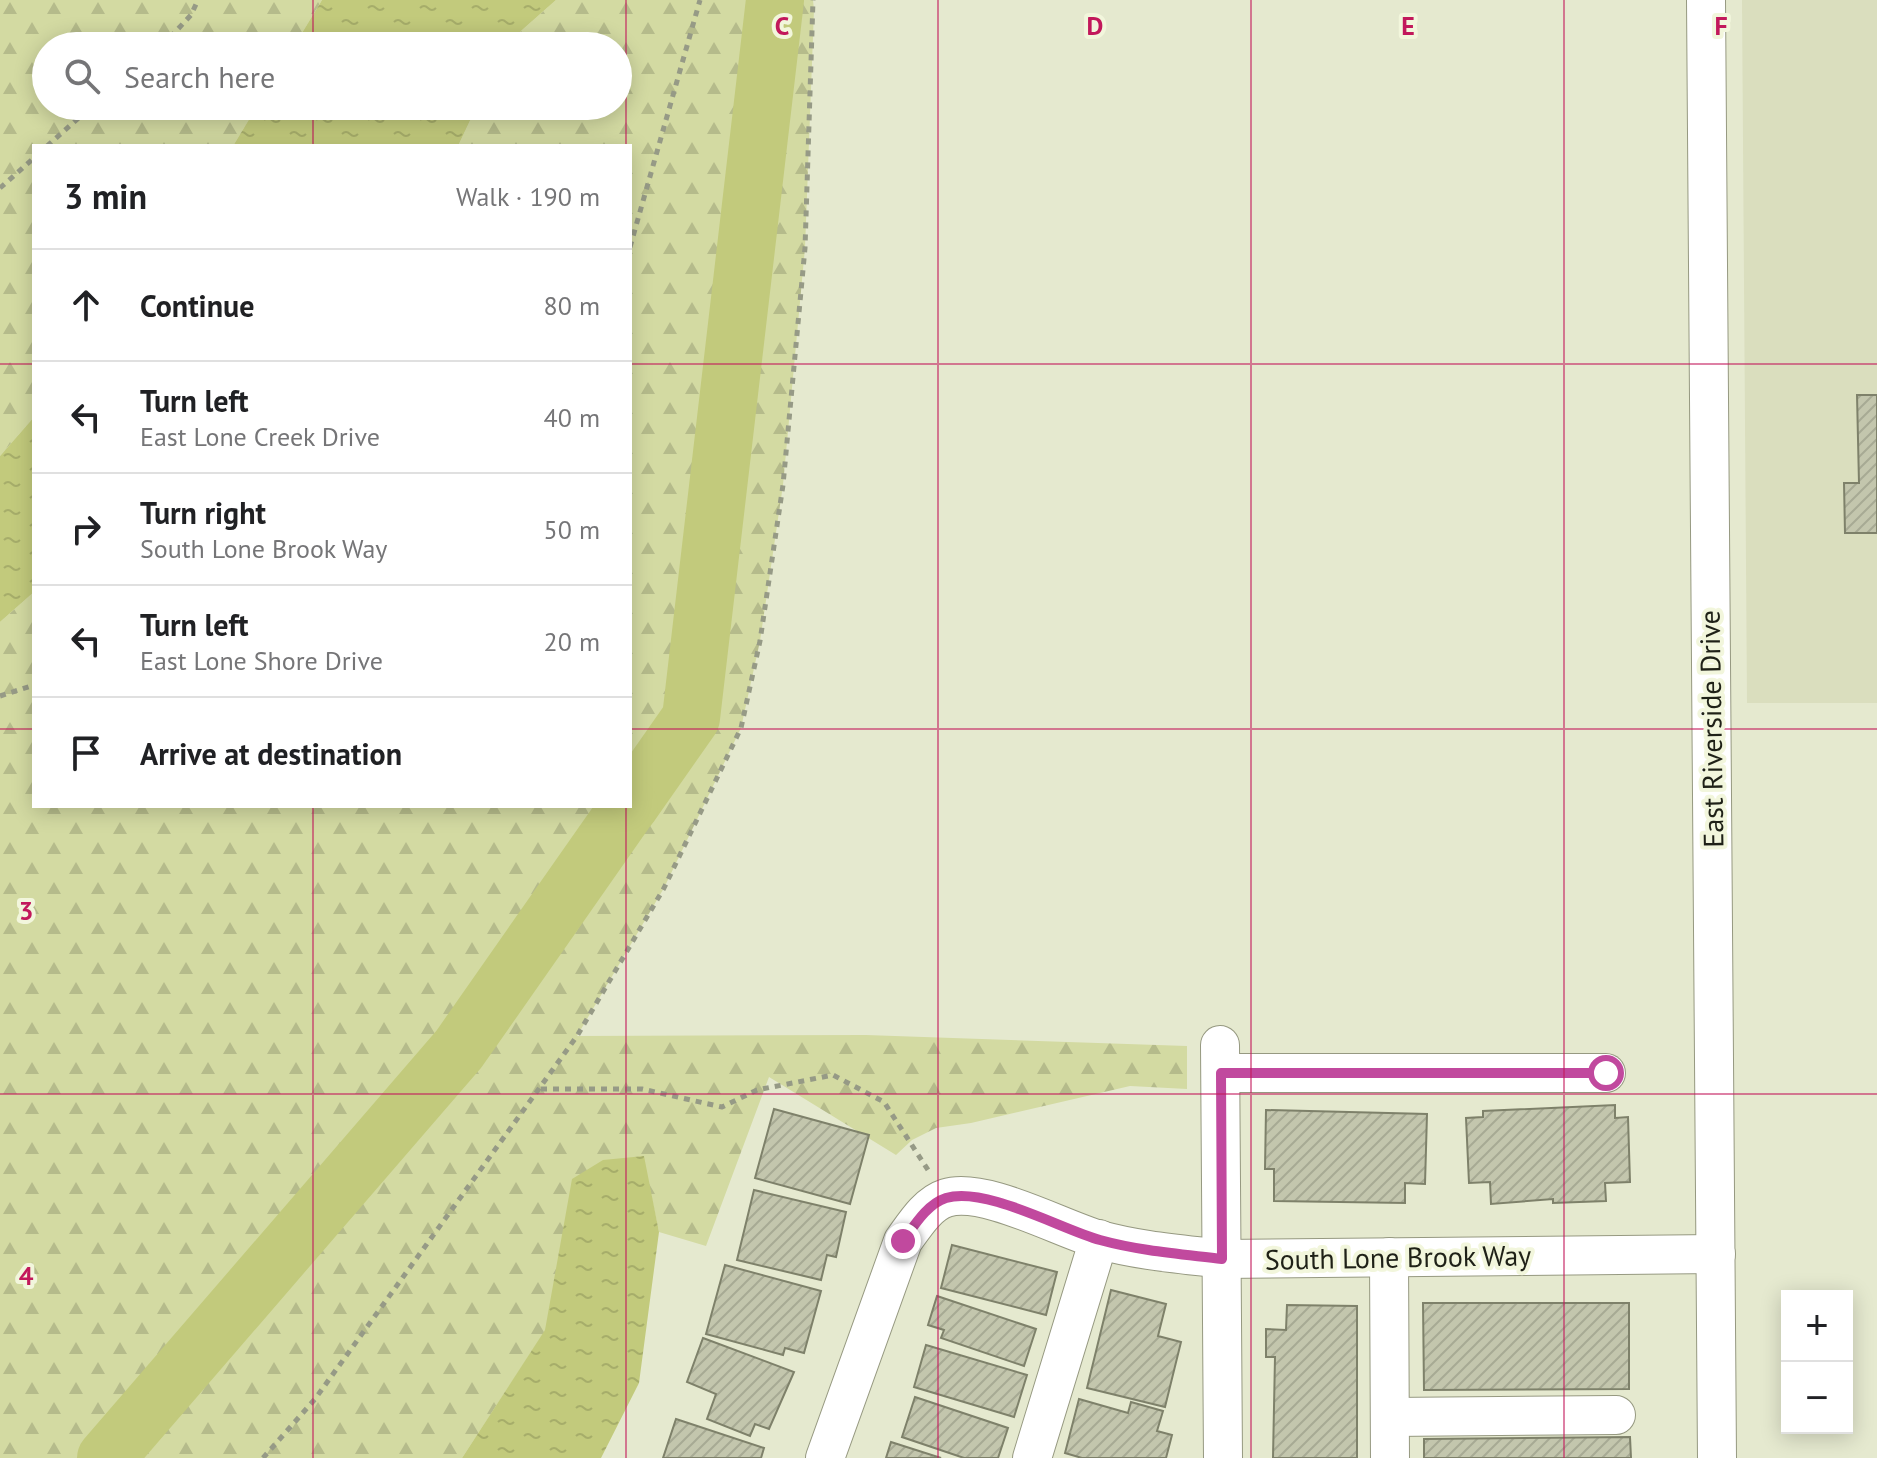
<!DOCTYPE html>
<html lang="en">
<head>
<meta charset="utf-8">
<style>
	:root { --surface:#fff; --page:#f2f2f2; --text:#202124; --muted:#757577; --line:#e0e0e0 }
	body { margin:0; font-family:"PT Sans",sans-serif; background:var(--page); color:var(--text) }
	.controls { position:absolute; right:24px; bottom:24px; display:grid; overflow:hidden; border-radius:0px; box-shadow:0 4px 20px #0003 }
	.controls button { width:72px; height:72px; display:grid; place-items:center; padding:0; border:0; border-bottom:2px solid var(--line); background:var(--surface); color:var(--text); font:40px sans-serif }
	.stop { position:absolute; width:24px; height:24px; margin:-18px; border:6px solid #c1499e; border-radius:50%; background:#fff }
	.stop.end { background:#c1499e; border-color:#fff; box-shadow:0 2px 8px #0008 }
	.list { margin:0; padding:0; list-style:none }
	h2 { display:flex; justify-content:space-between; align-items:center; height:104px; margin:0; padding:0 32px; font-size:34px }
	h2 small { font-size:26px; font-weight:400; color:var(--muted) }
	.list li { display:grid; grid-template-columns:52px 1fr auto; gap:24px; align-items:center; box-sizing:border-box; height:112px; padding:0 32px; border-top:2px solid var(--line) }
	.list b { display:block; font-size:30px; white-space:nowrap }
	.list p { margin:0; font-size:26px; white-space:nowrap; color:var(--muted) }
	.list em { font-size:26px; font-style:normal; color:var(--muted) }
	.icon { flex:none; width:44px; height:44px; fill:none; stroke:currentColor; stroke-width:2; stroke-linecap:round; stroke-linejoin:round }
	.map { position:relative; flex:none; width:1877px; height:1458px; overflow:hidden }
	.search { position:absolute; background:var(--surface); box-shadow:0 4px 20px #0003; left:32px; top:32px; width:600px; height:88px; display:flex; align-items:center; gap:20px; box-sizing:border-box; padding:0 28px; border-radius:44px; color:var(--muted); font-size:30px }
	.panel { position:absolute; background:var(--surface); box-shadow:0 4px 20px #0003; left:32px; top:144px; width:600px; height:664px; border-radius:0px }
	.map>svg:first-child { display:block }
</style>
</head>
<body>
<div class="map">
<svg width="1877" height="1458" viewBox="0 0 1877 1458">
	<defs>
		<pattern id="forest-firs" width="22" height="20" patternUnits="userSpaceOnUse" patternTransform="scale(2)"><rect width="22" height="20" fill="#d3daa2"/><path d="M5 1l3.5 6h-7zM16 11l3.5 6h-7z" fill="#b5bb8b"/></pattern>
		<pattern id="water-ripples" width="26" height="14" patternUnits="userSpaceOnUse" patternTransform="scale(2)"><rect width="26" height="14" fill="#c2ca7c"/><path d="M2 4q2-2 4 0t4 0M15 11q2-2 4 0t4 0" fill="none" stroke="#a6ad6a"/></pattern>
		<pattern id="building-hatch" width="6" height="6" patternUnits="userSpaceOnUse" patternTransform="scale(2)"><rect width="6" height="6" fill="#c3c6ad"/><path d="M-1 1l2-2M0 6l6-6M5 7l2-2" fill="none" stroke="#a7aa94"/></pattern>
	</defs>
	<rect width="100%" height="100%" fill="#e5e9cf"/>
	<polygon fill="#dadebe" points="1742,0 1877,0 1877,703 1747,703"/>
	<g fill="url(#forest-firs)">
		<polygon points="0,0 322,0 294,46 46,46 46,106 257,106 233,146 34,146 34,417 0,456"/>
		<polygon points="556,0 813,0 814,10 805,248 783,485 760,641 741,728 664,888 577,1036 866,1035 1187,1046 1187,1089 1130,1086 971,1123 936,1128 912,1140 896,1155 769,1077 706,1246 659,1232 643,1157 545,1331 462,1458 0,1458 0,622 34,592 34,806 630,806 630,146 458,146 477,106 618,106 618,46 504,46"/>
	</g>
	<g fill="url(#water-ripples)">
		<polygon points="322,0 556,0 504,46 294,46"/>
		<polygon points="257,106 477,106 458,146 233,146"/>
		<polygon points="34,417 34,592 0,622 0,456"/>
		<polygon points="644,1156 659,1232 639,1383 601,1458 462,1458 545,1330 572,1179 603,1160"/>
	</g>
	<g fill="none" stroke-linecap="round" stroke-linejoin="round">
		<g stroke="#c2ca7c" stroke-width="58">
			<polyline points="630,805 691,718 775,0"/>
			<polyline points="106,1458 459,1049 629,806"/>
		</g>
	</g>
	<g fill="url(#building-hatch)" stroke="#7e816a" stroke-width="2">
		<polygon points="1857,395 1877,395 1877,533 1845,533 1844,483 1859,483"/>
		<polygon points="1615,1105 1615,1118 1628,1117 1630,1182 1605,1183 1606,1201 1553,1203 1553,1199 1491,1204 1490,1182 1469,1183 1466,1118 1483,1117 1483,1111"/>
		<polygon points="774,1109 869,1135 850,1204 755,1178"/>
		<polygon points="1266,1110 1427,1114 1425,1184 1405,1183 1405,1203 1274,1201 1274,1169 1265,1169"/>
		<polygon points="754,1190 846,1212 836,1257 827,1255 821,1280 737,1260"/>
		<polygon points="952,1245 1057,1272 1046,1315 941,1288"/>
		<polygon points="725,1265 821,1291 804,1353 785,1348 783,1355 706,1334"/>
		<polygon points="1111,1290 1166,1304 1158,1336 1181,1342 1165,1407 1087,1388"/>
		<polygon points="937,1296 1036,1329 1024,1366 941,1338 944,1330 928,1325"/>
		<polygon points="1423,1303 1629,1303 1629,1389 1424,1390"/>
		<polygon points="1287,1305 1357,1306 1357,1458 1273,1458 1275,1357 1266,1357 1266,1329 1286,1330"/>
		<polygon points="703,1338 794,1372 769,1429 755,1424 750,1436 707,1419 716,1394 687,1382"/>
		<polygon points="926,1345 1027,1375 1014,1417 914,1387"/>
		<polygon points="915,1397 1008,1428 998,1458 964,1458 902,1437"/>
		<polygon points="1079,1399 1128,1413 1131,1402 1163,1411 1157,1431 1172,1435 1166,1458 1082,1458 1065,1453"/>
		<polygon points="676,1419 764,1448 761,1458 663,1458"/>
		<polygon points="1630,1437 1631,1458 1424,1458 1424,1439"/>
		<polygon points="891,1442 941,1458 886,1458"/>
	</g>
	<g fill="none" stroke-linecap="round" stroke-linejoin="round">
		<defs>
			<g id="minor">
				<polyline points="1706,0 1717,1458"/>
				<polyline points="1220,1045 1223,1458"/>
				<polyline points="1221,1073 1606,1073"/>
				<polyline points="1389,1257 1390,1458"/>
				<polyline points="1390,1417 1616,1415"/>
				<path d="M825,1458L903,1241C914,1226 927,1204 946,1198C984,1186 1061,1229 1100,1240C1140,1251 1181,1254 1222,1259L1716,1254"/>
				<polyline points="1032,1458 1099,1239"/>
			</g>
		</defs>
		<use href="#minor" stroke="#969981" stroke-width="40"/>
		<g stroke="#969a86" stroke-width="5" stroke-dasharray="6 6" stroke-linecap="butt">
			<polyline points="162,46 191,15 198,0"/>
			<polyline points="47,146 92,106"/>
			<polyline points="0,188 34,158"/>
			<polyline points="630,247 700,0"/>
			<polyline points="0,696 34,685"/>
			<polyline points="541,1089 642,1089 722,1107 757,1090 833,1075 884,1102 928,1170"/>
			<polyline points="263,1458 315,1399 577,1036 664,888 741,728 760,641 783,485 805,248 813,0"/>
		</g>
		<use href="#minor" stroke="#fff" stroke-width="38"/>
	</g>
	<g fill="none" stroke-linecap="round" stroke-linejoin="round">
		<path stroke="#c1499e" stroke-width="10" d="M903,1241C914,1226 927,1204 946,1198C985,1186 1061,1229 1100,1240C1140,1251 1181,1254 1222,1259L1221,1073H1606"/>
	</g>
	<path fill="none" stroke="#c2185b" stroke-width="2" stroke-opacity="0.55" d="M313,0V46M626,0V146M938,0V1458M1251,0V1458M1564,0V1458M313,106V146M0,364H34M630,364H1877M0,729H34M630,729H1877M313,806V1458M626,806V1458M0,1094H1877"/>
	<g text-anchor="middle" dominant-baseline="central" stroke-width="8" stroke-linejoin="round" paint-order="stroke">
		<g font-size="28" fill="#1f2117" stroke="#f2f6dc">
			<text transform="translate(1711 729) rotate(-91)">East Riverside Drive</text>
			<text transform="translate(1398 1257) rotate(-1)">South Lone Brook Way</text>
		</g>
	</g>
	<g font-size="26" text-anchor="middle" font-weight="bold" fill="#c2185b" stroke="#f2f6dc" stroke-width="8" stroke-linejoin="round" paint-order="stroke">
		<text x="782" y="35">C</text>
		<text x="1095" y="35">D</text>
		<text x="1408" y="35">E</text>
		<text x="1721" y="35">F</text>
		<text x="26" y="920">3</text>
		<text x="26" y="1285">4</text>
	</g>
</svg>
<div class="controls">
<button>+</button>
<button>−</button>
</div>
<div class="stop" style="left:1606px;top:1073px"></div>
<div class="stop end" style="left:903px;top:1241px"></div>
<div class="search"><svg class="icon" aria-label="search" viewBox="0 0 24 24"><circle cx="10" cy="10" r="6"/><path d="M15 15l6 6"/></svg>Search here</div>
<section class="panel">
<h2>3 min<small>Walk · 190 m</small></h2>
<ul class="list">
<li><svg class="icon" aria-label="ahead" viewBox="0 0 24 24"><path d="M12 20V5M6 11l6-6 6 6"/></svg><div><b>Continue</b></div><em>80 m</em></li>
<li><svg class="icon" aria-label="left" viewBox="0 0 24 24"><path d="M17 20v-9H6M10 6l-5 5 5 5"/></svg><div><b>Turn left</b><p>East Lone Creek Drive</p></div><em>40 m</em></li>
<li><svg class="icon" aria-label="right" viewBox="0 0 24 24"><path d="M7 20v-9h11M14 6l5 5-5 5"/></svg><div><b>Turn right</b><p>South Lone Brook Way</p></div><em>50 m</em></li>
<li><svg class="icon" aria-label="left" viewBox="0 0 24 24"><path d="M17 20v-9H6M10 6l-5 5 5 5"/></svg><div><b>Turn left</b><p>East Lone Shore Drive</p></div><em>20 m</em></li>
<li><svg class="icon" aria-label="arrive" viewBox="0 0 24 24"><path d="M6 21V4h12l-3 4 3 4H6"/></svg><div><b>Arrive at destination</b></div></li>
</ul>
</section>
</div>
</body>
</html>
